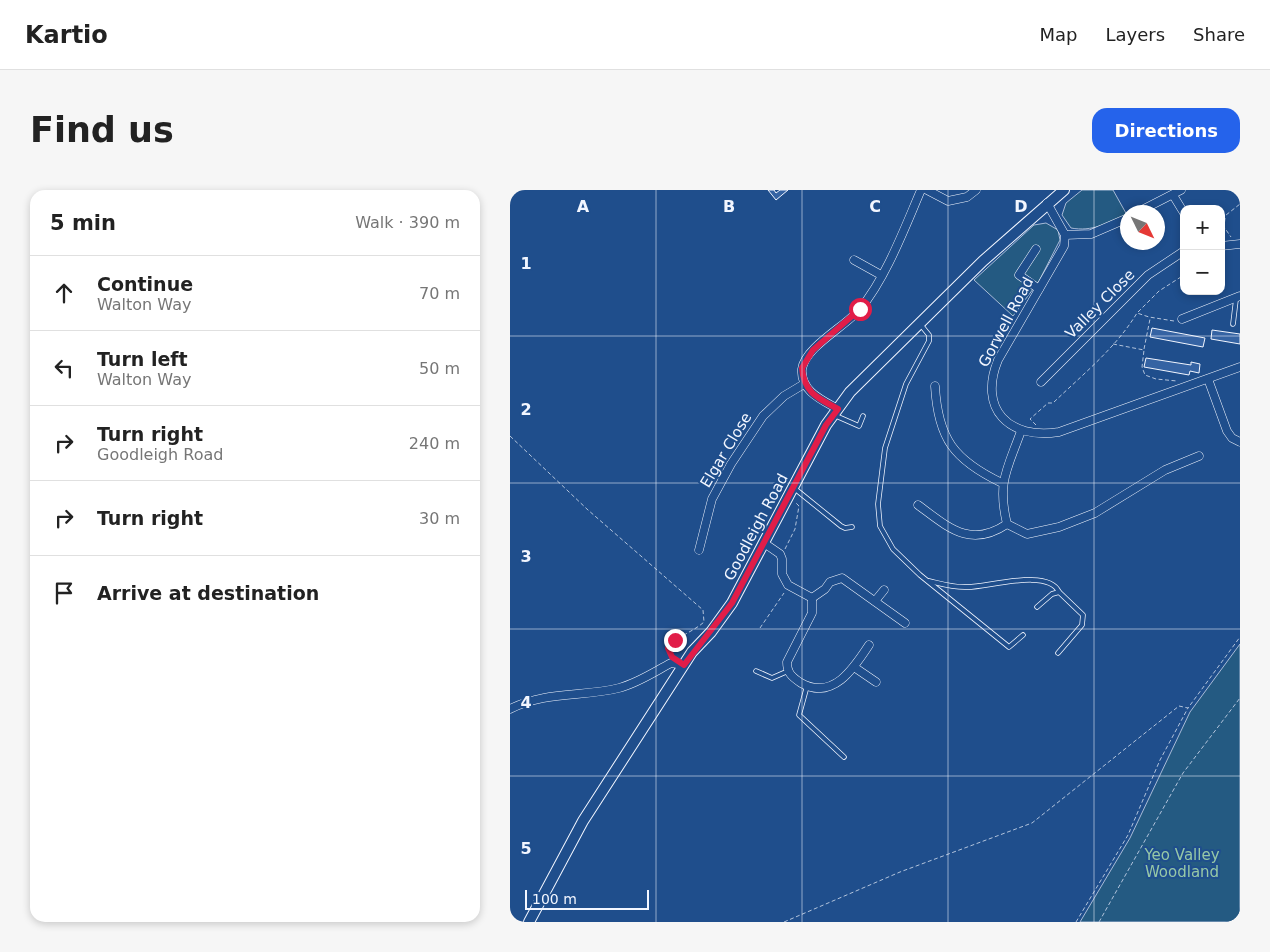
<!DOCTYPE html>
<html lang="en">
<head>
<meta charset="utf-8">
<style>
	:root { --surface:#fff; --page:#f6f6f6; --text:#222; --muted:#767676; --line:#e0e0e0; --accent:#2563eb }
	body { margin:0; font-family:"DejaVu Sans",sans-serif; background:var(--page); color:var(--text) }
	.controls { position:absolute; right:15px; top:15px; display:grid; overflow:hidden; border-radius:10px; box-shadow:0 2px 8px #0003 }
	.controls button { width:45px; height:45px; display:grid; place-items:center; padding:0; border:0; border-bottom:1px solid var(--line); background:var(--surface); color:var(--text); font:25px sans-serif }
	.compass { position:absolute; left:610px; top:15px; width:45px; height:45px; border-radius:50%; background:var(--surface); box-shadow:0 2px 8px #0003; rotate:133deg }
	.scale { position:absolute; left:15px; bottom:12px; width:124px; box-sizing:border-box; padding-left:5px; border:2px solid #f2f6ff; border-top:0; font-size:14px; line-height:18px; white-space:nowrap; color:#f2f6ff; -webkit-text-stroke:4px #1f4e8c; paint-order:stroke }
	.stop { position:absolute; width:15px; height:15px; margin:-11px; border:4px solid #e11d48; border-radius:50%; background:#fff }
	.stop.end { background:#e11d48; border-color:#fff; box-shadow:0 1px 5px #0008 }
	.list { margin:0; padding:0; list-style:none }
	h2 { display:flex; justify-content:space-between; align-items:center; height:65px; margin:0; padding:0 20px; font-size:21px }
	h2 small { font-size:16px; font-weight:400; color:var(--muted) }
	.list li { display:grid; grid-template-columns:32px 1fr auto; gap:15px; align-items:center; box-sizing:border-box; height:75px; padding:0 20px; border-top:1px solid var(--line) }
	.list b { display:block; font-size:19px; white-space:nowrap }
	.list p { margin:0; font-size:16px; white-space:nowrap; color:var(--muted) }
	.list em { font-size:16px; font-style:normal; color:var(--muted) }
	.icon { flex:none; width:28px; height:28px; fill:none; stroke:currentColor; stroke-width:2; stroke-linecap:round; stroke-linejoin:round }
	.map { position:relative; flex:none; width:730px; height:732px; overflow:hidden; border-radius:15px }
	header { display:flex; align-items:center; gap:30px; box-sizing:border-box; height:70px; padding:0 25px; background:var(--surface); border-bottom:1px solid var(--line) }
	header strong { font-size:24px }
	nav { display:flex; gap:28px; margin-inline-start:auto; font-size:18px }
	.intro { display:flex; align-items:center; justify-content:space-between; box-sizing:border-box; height:120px; padding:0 30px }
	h1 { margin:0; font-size:35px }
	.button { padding:12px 22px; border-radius:15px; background:var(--accent); color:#fff; font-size:18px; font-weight:700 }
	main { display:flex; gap:30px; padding:0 30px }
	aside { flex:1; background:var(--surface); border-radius:15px; box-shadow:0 2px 8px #0003 }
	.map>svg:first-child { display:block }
</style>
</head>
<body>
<header>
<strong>Kartio</strong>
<nav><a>Map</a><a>Layers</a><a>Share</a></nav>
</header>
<div class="intro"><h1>Find us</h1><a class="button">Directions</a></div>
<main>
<aside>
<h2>5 min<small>Walk · 390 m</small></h2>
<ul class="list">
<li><svg class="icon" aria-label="ahead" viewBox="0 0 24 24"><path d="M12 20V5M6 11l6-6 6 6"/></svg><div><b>Continue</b><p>Walton Way</p></div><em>70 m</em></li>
<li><svg class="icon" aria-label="left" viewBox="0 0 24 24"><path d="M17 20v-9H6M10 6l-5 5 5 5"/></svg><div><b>Turn left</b><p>Walton Way</p></div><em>50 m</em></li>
<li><svg class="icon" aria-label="right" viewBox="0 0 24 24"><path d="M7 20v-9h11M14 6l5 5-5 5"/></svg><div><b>Turn right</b><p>Goodleigh Road</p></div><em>240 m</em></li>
<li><svg class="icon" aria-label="right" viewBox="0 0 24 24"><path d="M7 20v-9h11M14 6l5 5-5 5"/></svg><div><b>Turn right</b></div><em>30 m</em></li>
<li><svg class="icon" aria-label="arrive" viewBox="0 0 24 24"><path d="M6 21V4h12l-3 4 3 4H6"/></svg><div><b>Arrive at destination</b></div></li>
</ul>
</aside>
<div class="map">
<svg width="730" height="732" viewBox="0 0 730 732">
	<rect width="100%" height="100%" fill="#1f4e8c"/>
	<g fill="#245a82" stroke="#a8bbd7">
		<path d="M572,0H603L617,25C598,33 582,42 561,38L552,25L556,13Z"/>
		<polygon points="536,33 548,40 550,50 529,91 503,126 464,90 524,35"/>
		<polygon points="730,454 730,732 570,732 620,648 680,522"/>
	</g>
	<g fill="#3563a3" stroke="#f2f6ff">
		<polygon points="258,0 264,0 266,3 270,0 278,0 266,10"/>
		<polygon points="642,138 695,148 693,157 640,147"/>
		<polygon points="702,140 730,144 730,154 701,149"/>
		<polygon points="636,168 681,175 681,172 690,174 689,183 680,181 679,185 634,177"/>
	</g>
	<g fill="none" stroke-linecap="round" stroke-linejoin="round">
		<defs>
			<g id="lane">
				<polyline points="410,134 419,145 419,151 396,194 375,258 368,314 370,336 383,359 410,385 499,457 513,445"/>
				<polyline points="723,134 726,109"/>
				<polyline points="324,225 349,236 353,226"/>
				<polyline points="284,298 331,336 335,338 342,337"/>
				<path d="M419,391C432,394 445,398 458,397C478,397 539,378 549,402"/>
				<polyline points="527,417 542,404 549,402 573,425 572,435 548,463"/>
				<polyline points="246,481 262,488 278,481"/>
				<polyline points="297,496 289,525 334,567"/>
			</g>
			<g id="street">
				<polyline points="417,0 438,11 457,7 466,0"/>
				<polyline points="663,5 674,23"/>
				<path d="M537,13L555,45L554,56L488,170C468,219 499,250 549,242L730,177"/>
				<polyline points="628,22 671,0"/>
				<polyline points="555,45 581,44 618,28"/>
				<polyline points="711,56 730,54"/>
				<polyline points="526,59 509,85 529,99"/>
				<polyline points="344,70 371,85"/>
				<polyline points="672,129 730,106"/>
				<polyline points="698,189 717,241 722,248 730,252"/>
				<polyline points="531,192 638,85 674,61"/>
				<path d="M425,196C428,249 444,270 492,293"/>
				<path d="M328,219C312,210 290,201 292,179C295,157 336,136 350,119C376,88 395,37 411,0"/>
				<path d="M511,241C497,280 487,292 497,334L517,344L549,337L585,323L655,280L689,266"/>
				<path d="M408,315C438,337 460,359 497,334"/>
				<path d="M254,353L270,364L272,369V384L278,395L302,408V423L277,472C277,483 282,487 291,493C323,511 344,478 359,455"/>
				<polyline points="189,360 202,309 221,274 253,226 274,206 294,194"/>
				<polyline points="302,408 315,399 320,392 332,388 395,433"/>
				<polyline points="365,411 374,400"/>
				<polyline points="344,477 366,492"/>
				<path d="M0,519C35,501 73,507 109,498C128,493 144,482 161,473L174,475"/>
			</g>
			<polyline id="secondary" points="19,732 73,631 182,462 201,442 222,413 316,235 340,202 473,71 554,0"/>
		</defs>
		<use href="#lane" stroke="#f2f6ff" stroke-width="5.5"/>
		<use href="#street" stroke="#f2f6ff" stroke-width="9"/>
		<use href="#secondary" stroke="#f2f6ff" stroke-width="12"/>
		<g stroke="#b3c4dc" stroke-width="1" stroke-dasharray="4 2.5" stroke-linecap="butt">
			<polyline points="715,28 714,37 721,47"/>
			<polyline points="711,29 730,14"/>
			<polyline points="628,122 649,101 674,85"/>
			<polyline points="603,154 634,160 632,177 635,185 646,189 667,191"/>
			<polyline points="634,159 640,129"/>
			<path d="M526,235L520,229L538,213H543C572,185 606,158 627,123L639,127L664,131"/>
			<path d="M0,246L78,320L193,420L194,432C183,442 167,446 158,458L161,465"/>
			<polyline points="275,359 285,339 289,316 285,312"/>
			<polyline points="250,438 274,403"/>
			<polyline points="274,732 390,682 522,633 669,516 678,518 730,447"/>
			<polyline points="566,732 618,645 650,570 678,518"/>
			<polyline points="589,732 673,583 730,508"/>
		</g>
		<use href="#lane" stroke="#1f4e8c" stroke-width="4"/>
		<use href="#street" stroke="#1f4e8c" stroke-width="8"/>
		<use href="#secondary" stroke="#1f4e8c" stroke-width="10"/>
	</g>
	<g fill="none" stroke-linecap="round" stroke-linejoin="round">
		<path stroke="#e11d48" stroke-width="6" d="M165,450L158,458L162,467L174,475L222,413L316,235L328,219C308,208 294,203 292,178L303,160L350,119"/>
	</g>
	<path fill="none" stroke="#f2f6ff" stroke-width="1" stroke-opacity="0.55" d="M146,0V732M292,0V732M438,0V732M584,0V732M0,146H730M0,293H730M0,439H730M0,586H730"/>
	<g text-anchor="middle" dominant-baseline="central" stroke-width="4" stroke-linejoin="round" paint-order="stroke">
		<g font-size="15" fill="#f2f6ff" stroke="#1f4e8c">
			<text transform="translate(590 114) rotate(-45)">Valley Close</text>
			<text transform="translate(496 132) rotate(-62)">Gorwell Road</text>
			<text transform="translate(216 260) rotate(-59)">Elgar Close</text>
			<text transform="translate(246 337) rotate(-62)">Goodleigh Road</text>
		</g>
		<g font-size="15" fill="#97c8a6" stroke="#1f4e8c">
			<text x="672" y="665">Yeo Valley<tspan x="672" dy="17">Woodland</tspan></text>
		</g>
	</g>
	<g font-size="16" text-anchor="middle" font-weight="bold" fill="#f2f6ff" stroke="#1f4e8c" stroke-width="4" stroke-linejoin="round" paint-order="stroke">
		<text x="73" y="22">A</text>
		<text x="219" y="22">B</text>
		<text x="365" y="22">C</text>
		<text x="511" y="22">D</text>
		<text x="16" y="79">1</text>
		<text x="16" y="225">2</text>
		<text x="16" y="372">3</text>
		<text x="16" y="518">4</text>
		<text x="16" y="664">5</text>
	</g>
</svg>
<div class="controls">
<button>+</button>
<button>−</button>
</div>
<svg class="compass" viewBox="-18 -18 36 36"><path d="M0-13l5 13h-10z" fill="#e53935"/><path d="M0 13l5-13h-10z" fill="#767676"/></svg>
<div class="scale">100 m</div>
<div class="stop" style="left:350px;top:119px"></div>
<div class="stop end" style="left:165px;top:450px"></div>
</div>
</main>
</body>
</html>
